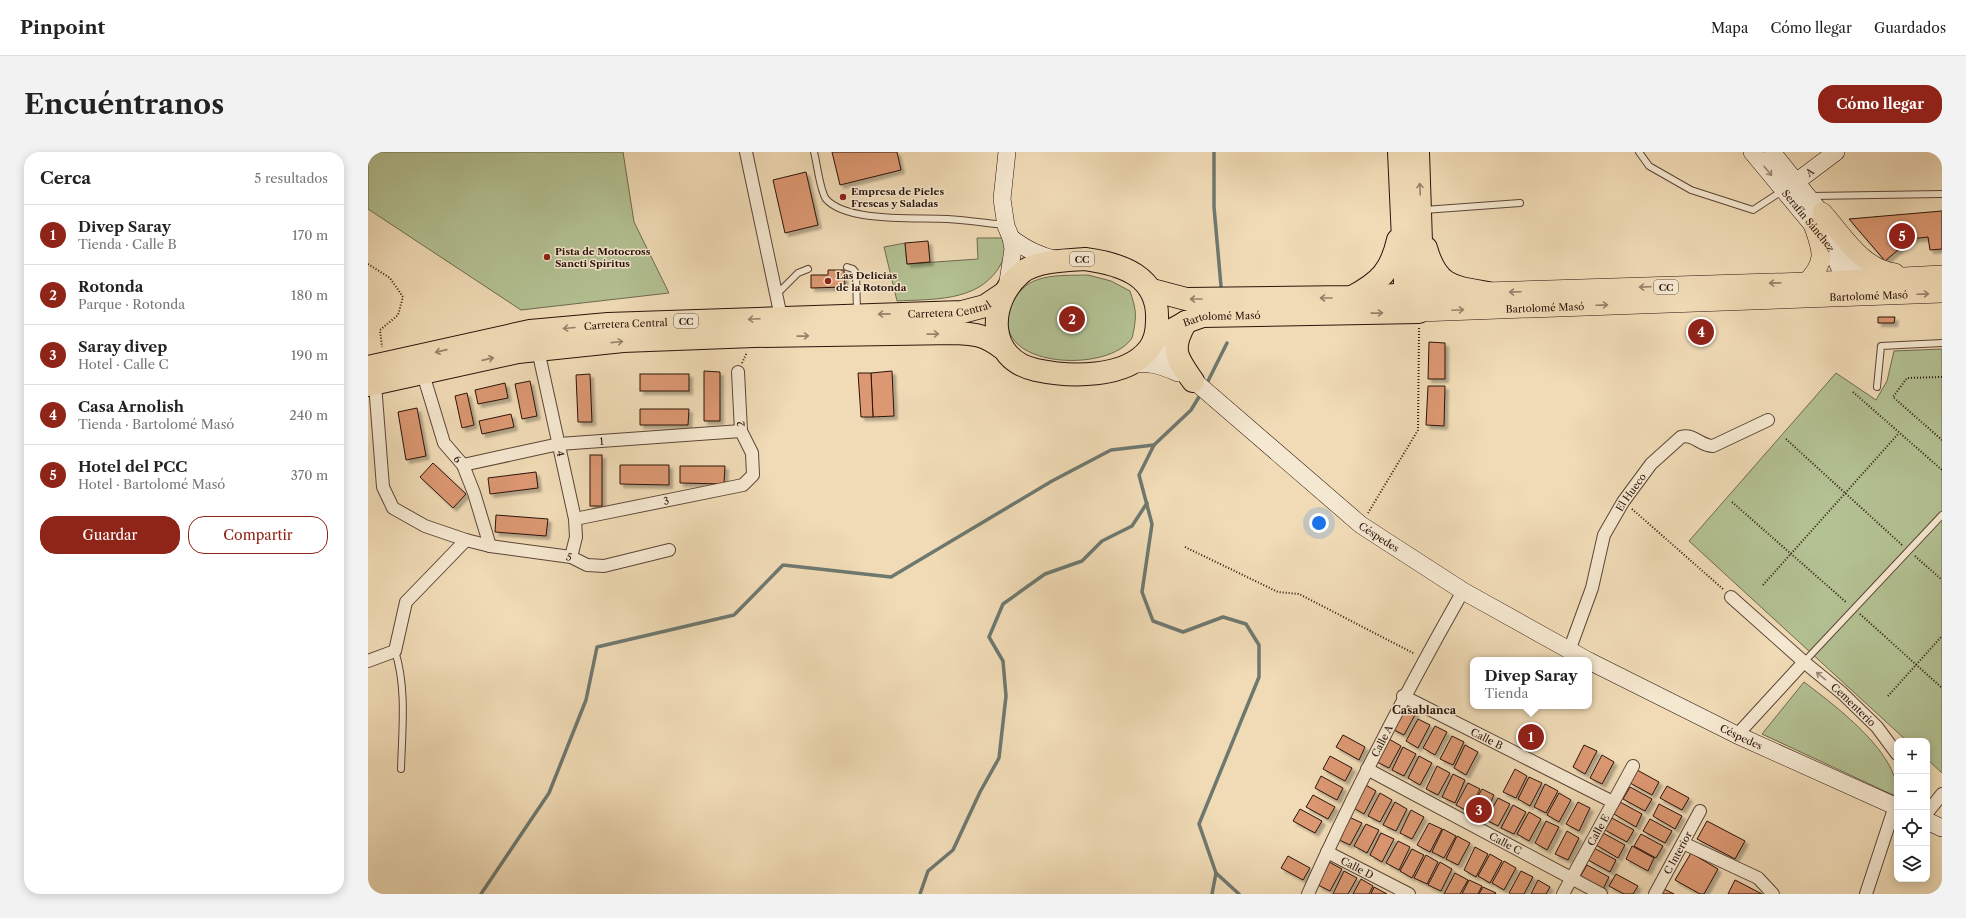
<!DOCTYPE html>
<html lang="es">
<head>
<meta charset="utf-8">
<style>
	:root { --surface:#fff; --page:#f2f2f2; --text:#222; --muted:#767676; --line:#e0e0e0; --accent:#8f2418 }
	body { margin:0; font-family:"Libre Caslon Text",serif; background:var(--page); color:var(--text) }
	.controls { position:absolute; right:12px; bottom:12px; display:grid; overflow:hidden; border-radius:8px; box-shadow:0 2px 10px #0003 }
	.controls button { width:36px; height:36px; display:grid; place-items:center; padding:0; border:0; border-bottom:1px solid var(--line); background:var(--surface); color:var(--text); font:20px sans-serif }
	.you { position:absolute; left:951px; top:371px; width:14px; height:14px; margin:-10px; border:3px solid #fff; border-radius:50%; background:#1a73e8; box-shadow:0 0 0 6px #1a73e833 }
	.badge { display:grid; place-items:center; width:26px; height:26px; border-radius:50%; background:var(--accent); color:#fff; font-size:13px; font-weight:700 }
	.pin { position:absolute; translate:-50% -50%; border:2px solid #fff; box-shadow:0 1px 4px #0006 }
	.popup { position:absolute; left:1102px; top:505px; width:122px; height:52px; box-sizing:border-box; display:grid; place-content:center; border-radius:8px; background:var(--surface); filter:drop-shadow(0 1px 3px #0005); font-size:13px; white-space:nowrap; color:var(--muted) }
	.popup b { font-size:15px; color:var(--text) }
	.popup::after { content:''; position:absolute; left:50%; top:100%; margin-left:-8px; border:8px solid transparent; border-top-color:var(--surface) }
	.list { margin:0; padding:0; list-style:none }
	h2 { display:flex; justify-content:space-between; align-items:center; height:52px; margin:0; padding:0 16px; font-size:17px }
	h2 small { font-size:13px; font-weight:400; color:var(--muted) }
	.list li { display:grid; grid-template-columns:26px 1fr auto; gap:12px; align-items:center; box-sizing:border-box; height:60px; padding:0 16px; border-top:1px solid var(--line) }
	.list b { display:block; font-size:15px; white-space:nowrap }
	.list p { margin:0; font-size:13px; white-space:nowrap; color:var(--muted) }
	.list em { font-size:13px; font-style:normal; color:var(--muted) }
	.actions { display:flex; gap:8px; padding:12px 16px }
	.actions a { flex:1; padding:9px 0; border:1px solid var(--accent); border-radius:16px; text-align:center; font-size:14px; color:var(--accent) }
	.actions .main { background:var(--accent); color:#fff }
	.icon { flex:none; width:22px; height:22px; fill:none; stroke:currentColor; stroke-width:2; stroke-linecap:round; stroke-linejoin:round }
	.map { position:relative; flex:none; width:1574px; height:742px; overflow:hidden; border-radius:16px }
	header { display:flex; align-items:center; gap:24px; box-sizing:border-box; height:56px; padding:0 20px; background:var(--surface); border-bottom:1px solid var(--line) }
	header strong { font-size:19px }
	nav { display:flex; gap:22px; margin-inline-start:auto; font-size:14px }
	.intro { display:flex; align-items:center; justify-content:space-between; box-sizing:border-box; height:96px; padding:0 24px }
	h1 { margin:0; font-size:28px }
	.button { padding:10px 18px; border-radius:16px; background:var(--accent); color:#fff; font-size:14px; font-weight:700 }
	main { display:flex; gap:24px; padding:0 24px }
	aside { flex:1; background:var(--surface); border-radius:16px; box-shadow:0 2px 10px #0003 }
	.map>svg:first-child { display:block }
</style>
</head>
<body>
<header>
<strong>Pinpoint</strong>
<nav><a>Mapa</a><a>Cómo llegar</a><a>Guardados</a></nav>
</header>
<div class="intro"><h1>Encuéntranos</h1><a class="button">Cómo llegar</a></div>
<main>
<aside>
<h2>Cerca<small>5 resultados</small></h2>
<ul class="list">
<li><span class="badge">1</span><div><b>Divep Saray</b><p>Tienda · Calle B</p></div><em>170 m</em></li>
<li><span class="badge">2</span><div><b>Rotonda</b><p>Parque · Rotonda</p></div><em>180 m</em></li>
<li><span class="badge">3</span><div><b>Saray divep</b><p>Hotel · Calle C</p></div><em>190 m</em></li>
<li><span class="badge">4</span><div><b>Casa Arnolish</b><p>Tienda · Bartolomé Masó</p></div><em>240 m</em></li>
<li><span class="badge">5</span><div><b>Hotel del PCC</b><p>Hotel · Bartolomé Masó</p></div><em>370 m</em></li>
</ul>
<div class="actions"><a class="main">Guardar</a><a>Compartir</a></div>
</aside>
<div class="map">
<svg width="1574" height="742" viewBox="0 0 1574 742">
	<defs>
		<filter id="shadow"><feDropShadow dx="3.5" dy="3.5" stdDeviation="1" flood-color="#0004"/></filter>
	</defs>
	<rect width="100%" height="100%" fill="#f0dbb6"/>
	<filter id="stains"><feTurbulence type="fractalNoise" baseFrequency=".005" numOctaves="4"/><feColorMatrix values="0 0 0 0 .2 0 0 0 0 .09 0 0 0 0 .02 0 0 0 .5 -.17"/></filter>
	<radialGradient id="worn" r=".72"><stop offset=".6" stop-color="#630" stop-opacity="0"/><stop offset="1" stop-color="#630" stop-opacity=".3"/></radialGradient>
	<g fill="#b3c193" stroke="#6f6a4f">
		<polygon points="0,0 255,0 266,70 301,141 153,158 0,57"/>
		<path d="M609,86H636C639,98 637,106 630,117C608,150 564,147 529,149L516,95L537,91L539,112L610,107Z"/>
		<path d="M720,123L743,129L762,139C767,155 769,160 766,177C765,180 765,184 764,186C740,223 615,216 644,152C658,120 689,124 720,123Z"/>
		<polygon points="1574,197 1574,621 1559,607 1559,589 1539,589 1321,389 1468,221 1508,248 1519,229 1526,199"/>
		<path d="M1436,530C1466,553 1530,600 1529,641L1525,643L1394,582Z"/>
	</g>
	<g fill="none" stroke-linecap="round" stroke-linejoin="round">
		<g stroke="#6e786f" stroke-width="3.5">
			<polyline points="846,0 846,55 853,134"/>
			<polyline points="838,233 859,191"/>
			<polyline points="834,240 823,258 786,293 771,323 784,372 774,440 785,469 815,480 855,465 878,472 891,493 891,525 831,672 848,721 844,742"/>
			<polyline points="848,721 871,742"/>
			<polyline points="113,742 181,641 218,548 229,495 366,463 415,413 523,425 684,329 743,298 786,293"/>
			<polyline points="552,742 560,719 585,698 612,640 631,606 638,544 635,509 621,485 635,452 677,422 714,409 734,389 764,374 779,351"/>
		</g>
	</g>
	<g fill="#dc9872" stroke="#2b130b" filter="url(#shadow)">
		<polygon points="464,0 529,0 533,18 472,33"/>
		<polygon points="438,20 450,73 417,81 405,28"/>
		<polygon points="1574,59 1574,97 1562,98 1560,85 1543,87 1517,109 1481,67"/>
		<polygon points="560,89 562,110 539,112 537,91"/>
		<polygon points="460,118 476,118 477,135 443,136 443,123 460,123"/>
		<polygon points="1510,165 1527,165 1526,171 1510,171"/>
		<polygon points="1061,190 1077,191 1077,227 1060,227"/>
		<polygon points="336,219 352,220 352,269 336,269"/>
		<polygon points="524,219 526,264 505,265 503,221"/>
		<polygon points="490,221 503,221 505,265 493,265"/>
		<polygon points="222,222 224,270 210,270 208,223"/>
		<rect x="272" y="222" width="49" height="17"/>
		<polygon points="162,229 169,264 154,267 147,232"/>
		<polygon points="137,231 140,246 110,252 107,238"/>
		<polygon points="1060,234 1077,234 1076,274 1058,273"/>
		<polygon points="99,241 106,273 94,276 87,244"/>
		<polygon points="49,256 58,304 38,308 30,260"/>
		<polygon points="272,257 321,257 320,273 272,273"/>
		<polygon points="143,262 146,275 114,282 111,269"/>
		<rect x="222" y="303" width="12" height="51"/>
		<polygon points="65,311 98,342 85,356 52,325"/>
		<polygon points="252,313 301,313 301,333 252,332"/>
		<polygon points="312,314 357,314 356,332 312,331"/>
		<polygon points="168,320 170,336 122,342 120,326"/>
		<polygon points="128,363 180,367 178,384 127,380"/>
		<polygon points="1036,554 1048,561 1036,583 1024,577"/>
		<polygon points="1050,567 1062,573 1050,596 1038,589"/>
		<polygon points="1067,574 1079,580 1067,603 1055,596"/>
		<polygon points="975,583 997,595 991,608 968,595"/>
		<polygon points="1084,584 1096,590 1085,613 1072,607"/>
		<polygon points="1021,587 1033,594 1021,616 1009,610"/>
		<polygon points="1097,593 1110,600 1098,623 1086,616"/>
		<polygon points="1216,593 1229,599 1217,622 1205,615"/>
		<polygon points="1035,595 1048,602 1036,624 1024,618"/>
		<polygon points="1234,603 1246,610 1234,632 1222,626"/>
		<polygon points="962,604 984,616 977,629 955,617"/>
		<polygon points="1051,604 1064,611 1052,633 1040,626"/>
		<polygon points="1069,614 1082,621 1070,643 1058,637"/>
		<polygon points="1147,617 1159,624 1148,646 1135,640"/>
		<polygon points="1269,618 1291,630 1284,643 1262,631"/>
		<polygon points="1085,622 1097,628 1087,651 1074,645"/>
		<polygon points="953,624 975,636 969,648 947,636"/>
		<polygon points="1161,625 1174,631 1162,654 1150,647"/>
		<polygon points="1100,631 1112,637 1101,660 1088,653"/>
		<polygon points="996,632 1008,639 996,662 984,655"/>
		<polygon points="1177,632 1190,639 1178,661 1166,655"/>
		<polygon points="1299,634 1321,646 1314,658 1292,646"/>
		<polygon points="1262,635 1284,647 1277,659 1255,647"/>
		<polygon points="1114,637 1126,643 1115,666 1102,659"/>
		<polygon points="1012,641 1024,648 1012,670 1000,664"/>
		<polygon points="1191,641 1203,648 1191,670 1179,663"/>
		<polygon points="945,643 967,655 960,667 938,655"/>
		<polygon points="1130,646 1142,652 1130,674 1118,668"/>
		<polygon points="1027,650 1039,657 1028,679 1015,673"/>
		<polygon points="1210,650 1222,656 1211,679 1198,672"/>
		<polygon points="1252,650 1274,662 1268,675 1246,662"/>
		<polygon points="1291,652 1314,664 1307,677 1285,664"/>
		<polygon points="1145,653 1158,660 1146,682 1133,676"/>
		<polygon points="932,657 954,669 947,681 925,669"/>
		<polygon points="1043,658 1056,665 1044,687 1032,681"/>
		<polygon points="1161,660 1173,667 1161,689 1149,682"/>
		<polygon points="981,665 994,671 982,693 969,687"/>
		<polygon points="1244,666 1266,678 1259,690 1237,678"/>
		<polygon points="1282,667 1304,679 1297,691 1275,679"/>
		<polygon points="1178,669 1191,675 1179,698 1167,691"/>
		<polygon points="1339,669 1377,689 1367,707 1329,687"/>
		<polygon points="1061,671 1074,677 1062,700 1049,693"/>
		<polygon points="998,672 1011,678 999,701 986,694"/>
		<polygon points="1075,677 1088,684 1076,706 1064,700"/>
		<polygon points="1199,679 1211,686 1200,708 1187,702"/>
		<polygon points="1013,681 1026,687 1014,710 1002,703"/>
		<polygon points="1235,681 1257,693 1250,706 1228,693"/>
		<polygon points="1273,682 1295,694 1288,706 1266,694"/>
		<polygon points="1089,684 1102,691 1090,713 1078,707"/>
		<polygon points="1030,689 1042,695 1031,718 1018,711"/>
		<polygon points="1264,694 1286,706 1280,719 1258,707"/>
		<polygon points="1107,695 1120,702 1108,725 1096,718"/>
		<polygon points="1226,696 1248,708 1242,720 1220,708"/>
		<polygon points="1044,697 1056,703 1044,726 1032,719"/>
		<polygon points="1323,701 1350,717 1336,742 1332,742 1307,728"/>
		<polygon points="1122,702 1134,709 1122,731 1110,724"/>
		<polygon points="1058,703 1070,710 1059,732 1046,726"/>
		<polygon points="920,704 942,716 935,728 913,716"/>
		<polygon points="1136,709 1148,716 1136,738 1124,731"/>
		<polygon points="961,710 974,717 962,739 950,733"/>
		<polygon points="1072,710 1084,717 1073,739 1060,733"/>
		<polygon points="1219,713 1241,725 1235,737 1212,725"/>
		<polygon points="976,719 989,726 980,742 965,742"/>
		<polygon points="1153,719 1165,725 1156,742 1143,742 1141,741"/>
		<polygon points="1087,721 1100,728 1092,742 1076,742"/>
		<polygon points="1248,722 1270,734 1265,742 1256,742 1241,734"/>
		<polygon points="993,727 1005,734 1001,742 985,742"/>
		<polygon points="1101,728 1114,734 1110,742 1094,742"/>
		<polygon points="1170,728 1182,735 1178,742 1163,742"/>
		<polygon points="1367,728 1394,742 1360,742"/>
		<polygon points="1006,735 1019,742 1003,742"/>
		<polygon points="1115,735 1128,741 1127,742 1111,742"/>
		<polygon points="1296,737 1306,742 1293,742"/>
	</g>
	<g fill="none" stroke-linecap="round" stroke-linejoin="round">
		<defs>
			<g id="lane">
				<path d="M446,0C449,11 452,39 458,47C479,71 550,65 579,67C598,68 617,71 636,73"/>
				<polyline points="1271,0 1281,14 1323,38 1385,58 1414,39"/>
				<polyline points="1443,44 1574,42"/>
				<polyline points="1056,58 1152,51"/>
				<polyline points="479,115 485,117 488,121 489,160"/>
				<polyline points="409,142 430,121 440,117"/>
				<polyline points="1509,235 1513,194 1574,191"/>
				<path d="M27,499C39,536 34,579 33,617"/>
				<polyline points="1436,510 1574,363"/>
			</g>
			<g id="street">
				<polyline points="378,0 413,165"/>
				<path id="s1" d="M170,198L207,367L208,385L203,405"/>
				<path id="s2" d="M55,222L76,291L95,313L106,341L122,394"/>
				<polyline points="7,232 15,335 25,356 57,374 98,388 122,394 203,405 219,413 236,414 301,398"/>
				<path id="s3" d="M95,313L191,292L373,279"/>
				<path id="s4" d="M207,367L375,333L385,323L384,301L373,279L370,220"/>
				<path id="s5" d="M1363,445L1436,510L1474,541L1509,575L1529,602"/>
				<path id="s6" d="M1201,499L1224,436L1236,383L1255,350L1283,312L1313,285C1326,281 1332,294 1345,294L1400,268"/>
				<polyline points="0,509 27,499 38,450 98,388"/>
				<path id="s7" d="M1035,544L1245,650"/>
				<polyline points="1369,583 1436,510"/>
				<path id="s8" d="M999,617L1233,742"/>
				<polyline points="1559,661 1574,642"/>
				<polyline points="1315,691 1390,726 1405,742"/>
				<path id="s9" d="M959,700L1041,742"/>
				<path id="s10" d="M940,742C987,637 1039,538 1095,439"/>
				<path id="s11" d="M1195,742L1265,614"/>
				<path id="s12" d="M1287,742L1332,659"/>
				<polyline points="1498,742 1527,654"/>
			</g>
			<g id="secondary">
				<polyline points="639,0 634,47 638,74 643,86 645,97 639,136"/>
				<path id="s13" d="M1384,0L1462,94L1482,139"/>
				<polyline points="1404,0 1462,72"/>
				<path id="s14" d="M1420,36L1468,0"/>
				<path d="M643,86C658,97 671,104 690,108"/>
				<path d="M1476,92C1487,109 1490,119 1488,140"/>
				<path id="s15" d="M786,189L795,202L993,373L1095,439L1219,508"/>
				<path d="M760,213C781,210 790,212 810,221"/>
				<path id="s16" d="M1221,509L1369,583L1529,655"/>
				<polyline points="1559,669 1574,676"/>
			</g>
			<g id="primary">
				<path d="M1454,60C1475,83 1494,117 1527,121"/>
				<path d="M1439,130C1458,110 1455,100 1446,75"/>
				<polyline points="1052,142 1439,130 1574,123"/>
				<path id="s17" d="M1051,160L1574,141"/>
			</g>
			<g id="highway">
				<polyline points="1031,0 1037,131 1043,156"/>
				<path d="M1058,96C1069,135 1085,135 1120,141"/>
				<path d="M717,107C754,112 791,124 789,168C789,178 788,188 781,197C758,227 701,225 668,218C618,207 619,150 653,121C667,109 699,108 717,107Z"/>
				<polyline points="784,138 818,147 983,145 1052,142"/>
				<path d="M984,145C1012,130 1023,119 1030,88"/>
				<path d="M818,170C802,197 808,205 825,229"/>
				<path id="s18" d="M786,188L818,170L835,164L1051,160L1054,120L1050,0"/>
				<path id="s19" d="M0,215L162,179L240,172L594,160L617,154L635,142"/>
				<path d="M0,233L150,200L255,189L386,184L587,181C608,182 617,183 634,196"/>
			</g>
		</defs>
		<use href="#lane" stroke="#5c4536" stroke-width="8"/>
		<use href="#street" stroke="#5c4536" stroke-width="14"/>
		<use href="#secondary" stroke="#2b130b" stroke-width="18"/>
		<use href="#primary" stroke="#2b130b" stroke-width="20"/>
		<use href="#highway" stroke="#2b130b" stroke-width="24"/>
		<g stroke="#2b130b" stroke-width="2" stroke-dasharray="1 2" stroke-linecap="butt">
			<polyline points="0,112 22,126 35,145 30,163 12,178 14,195"/>
			<polyline points="374,211 379,200"/>
			<polyline points="1574,225 1539,226 1525,245 1574,288"/>
			<polyline points="1485,240 1574,318"/>
			<polyline points="1418,287 1534,393"/>
			<polyline points="1364,350 1479,451"/>
			<polyline points="1264,357 1355,437"/>
			<polyline points="1000,361 1050,278 1051,176"/>
			<polyline points="817,395 910,440 931,442 1047,502"/>
			<polyline points="1547,404 1574,428"/>
			<polyline points="1395,433 1531,281"/>
			<polyline points="1492,462 1574,536"/>
			<polyline points="1520,544 1574,484"/>
		</g>
		<use href="#lane" stroke="#f5e8d0" stroke-width="6"/>
		<use href="#street" stroke="#f5e8d0" stroke-width="12"/>
		<use href="#secondary" stroke="#f5e8d0" stroke-width="17"/>
		<use href="#primary" stroke="#f0dbb6" stroke-width="19"/>
		<use href="#highway" stroke="#f0dbb6" stroke-width="22"/>
	</g>
	<defs><path id="oneway-shaft" d="M-6 0H5M1.5-3L5.5 0L1.5 3" fill="none" stroke-width="1.6" stroke-linecap="round" stroke-linejoin="round"/></defs>
	<g stroke="#9a8877">
		<use href="#oneway-shaft" transform="translate(1400 19) rotate(50)"/>
		<use href="#oneway-shaft" transform="translate(1453 524) rotate(-141)"/>
	</g>
	<g stroke="#978169">
		<use href="#oneway-shaft" transform="translate(1052 37) rotate(-93)"/>
		<use href="#oneway-shaft" transform="translate(1407 131) rotate(178)"/>
		<use href="#oneway-shaft" transform="translate(1277 135) rotate(178)"/>
		<use href="#oneway-shaft" transform="translate(1147 140) rotate(178)"/>
		<use href="#oneway-shaft" transform="translate(1555 142) rotate(-2)"/>
		<use href="#oneway-shaft" transform="translate(958 146) rotate(180)"/>
		<use href="#oneway-shaft" transform="translate(828 147) rotate(180)"/>
		<use href="#oneway-shaft" transform="translate(1234 153) rotate(-2)"/>
		<use href="#oneway-shaft" transform="translate(1090 158) rotate(-3)"/>
		<use href="#oneway-shaft" transform="translate(1009 161) rotate(-1)"/>
		<use href="#oneway-shaft" transform="translate(516 162) rotate(179)"/>
		<use href="#oneway-shaft" transform="translate(386 167) rotate(177)"/>
		<use href="#oneway-shaft" transform="translate(201 176) rotate(175)"/>
		<use href="#oneway-shaft" transform="translate(565 182) rotate(-1)"/>
		<use href="#oneway-shaft" transform="translate(435 184) rotate(-1)"/>
		<use href="#oneway-shaft" transform="translate(249 190) rotate(-6)"/>
		<use href="#oneway-shaft" transform="translate(73 199) rotate(167)"/>
		<use href="#oneway-shaft" transform="translate(120 207) rotate(-13)"/>
	</g>
	<g fill="#8f2418" stroke="#f5e8d0" stroke-width="1.5">
		<circle cx="475" cy="45" r="4"/>
		<circle cx="179" cy="105" r="4"/>
		<circle cx="460" cy="129" r="4"/>
	</g>
	<g text-anchor="middle" dominant-baseline="central" stroke-width="3" stroke-linejoin="round" paint-order="stroke">
		<g fill="#f5e8d0" stroke="#685346" stroke-width="1">
			<rect x="702" y="100" width="24" height="14" rx="3"/>
			<rect x="1286" y="128" width="24" height="14" rx="3"/>
			<rect x="306" y="162" width="24" height="14" rx="3"/>
		</g>
		<g font-size="9" font-weight="bold" fill="#2b130b">
			<text x="714" y="107">CC</text>
			<text x="1298" y="135">CC</text>
			<text x="318" y="169">CC</text>
		</g>
		<g font-size="10" fill="#2b130b" stroke="#f5e8d0">
			<text stroke="none"><textPath href="#s14" startOffset="27">A</textPath></text>
			<text stroke="none"><textPath href="#s13" startOffset="89">Serafín Sánchez</textPath></text>
			<text stroke="none"><textPath href="#s17" startOffset="450">Bartolomé Masó</textPath></text>
			<text stroke="none"><textPath href="#s19" startOffset="586">Carretera Central</textPath></text>
			<text stroke="none"><textPath href="#s17" startOffset="126">Bartolomé Masó</textPath></text>
			<text stroke="none"><textPath href="#s18" startOffset="73">Bartolomé Masó</textPath></text>
			<text stroke="none"><textPath href="#s19" startOffset="262">Carretera Central</textPath></text>
			<text transform="translate(373 272) rotate(-95)">2</text>
			<text stroke="none"><textPath href="#s3" startOffset="141">1</textPath></text>
			<text stroke="none"><textPath href="#s1" startOffset="106">4</textPath></text>
			<text stroke="none"><textPath href="#s2" startOffset="93">6</textPath></text>
			<text stroke="none"><textPath href="#s6" startOffset="172">El Hueco</textPath></text>
			<text stroke="none"><textPath href="#s4" startOffset="93">3</textPath></text>
			<text stroke="none"><textPath href="#s15" startOffset="299">Céspedes</textPath></text>
			<text transform="translate(201 405) rotate(15)">5</text>
			<text stroke="none"><textPath href="#s5" startOffset="163">Cementerio</textPath></text>
			<text stroke="none"><textPath href="#s16" startOffset="170">Céspedes</textPath></text>
			<text stroke="none"><textPath href="#s7" startOffset="94">Calle B</textPath></text>
			<text stroke="none"><textPath href="#s10" startOffset="170">Calle A</textPath></text>
			<text stroke="none"><textPath href="#s11" startOffset="73">Calle E</textPath></text>
			<text stroke="none"><textPath href="#s8" startOffset="157">Calle C</textPath></text>
			<text stroke="none"><textPath href="#s12" startOffset="47">C Interior</textPath></text>
			<text stroke="none"><textPath href="#s9" startOffset="34">Calle D</textPath></text>
		</g>
		<g font-size="10" font-weight="bold" fill="#2b130b" stroke="#f5e8d0" text-anchor="start">
			<text x="483" y="39">Empresa de Pieles<tspan x="483" dy="12">Frescas y Saladas</tspan></text>
			<text x="187" y="99">Pista de Motocross<tspan x="187" dy="12">Sancti Spíritus</tspan></text>
			<text x="468" y="123">Las Delicias<tspan x="468" dy="12">de la Rotonda</tspan></text>
		</g>
		<g font-size="11" font-weight="bold" fill="#2b130b" stroke="#f5e8d0">
			<text x="1056" y="558">Casablanca</text>
		</g>
	</g>
	<rect width="100%" height="100%" filter="url(#stains)"/>
	<rect width="100%" height="100%" fill="url(#worn)"/>
</svg>
<div class="controls">
<button>+</button>
<button>−</button>
<button><svg class="icon" aria-label="locate" viewBox="0 0 24 24"><circle cx="12" cy="12" r="6"/><path d="M12 2v4M12 18v4M2 12h4M18 12h4"/></svg></button>
<button><svg class="icon" aria-label="layers" viewBox="0 0 24 24"><path d="M12 4l9 5-9 5-9-5zM3 14l9 5 9-5"/></svg></button>
</div>
<div class="you"></div>
<div class="pin badge" style="left:1163px;top:585px">1</div>
<div class="popup"><b>Divep Saray</b>Tienda</div>
<div class="pin badge" style="left:704px;top:167px">2</div>
<div class="pin badge" style="left:1111px;top:658px">3</div>
<div class="pin badge" style="left:1333px;top:180px">4</div>
<div class="pin badge" style="left:1534px;top:84px">5</div>
</div>
</main>
</body>
</html>
